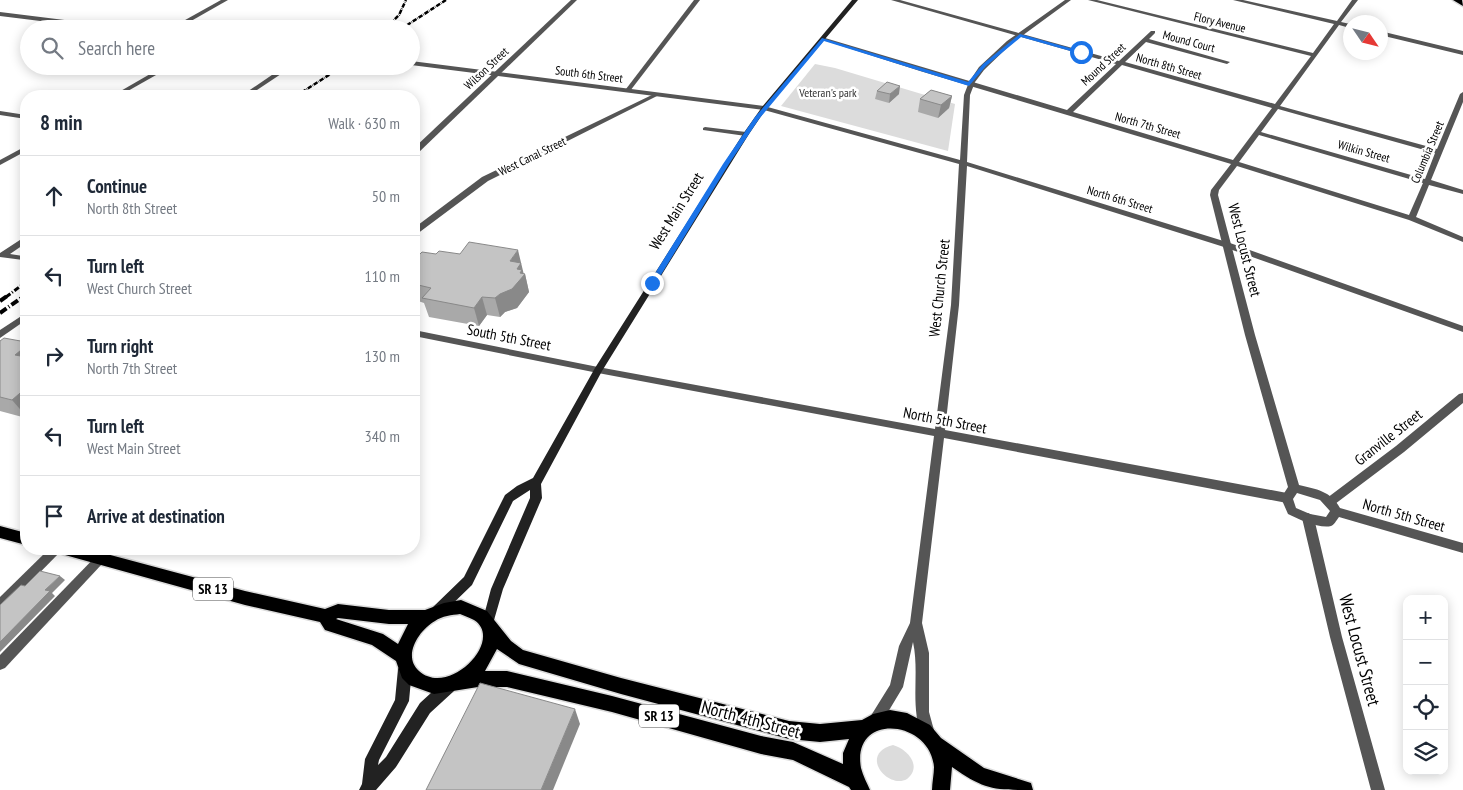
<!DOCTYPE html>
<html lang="en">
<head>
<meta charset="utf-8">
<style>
	:root { --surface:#fff; --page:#f2f2f3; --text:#1f2937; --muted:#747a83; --line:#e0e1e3 }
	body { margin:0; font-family:"PT Sans Narrow",sans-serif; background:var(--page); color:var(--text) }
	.controls { position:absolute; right:15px; bottom:15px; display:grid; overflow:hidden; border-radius:10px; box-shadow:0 2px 12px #0003 }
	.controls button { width:45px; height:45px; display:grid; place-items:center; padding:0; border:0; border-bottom:1px solid var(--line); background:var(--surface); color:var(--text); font:25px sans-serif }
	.compass { position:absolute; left:1343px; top:15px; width:45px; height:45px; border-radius:50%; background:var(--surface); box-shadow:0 2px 12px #0003; rotate:125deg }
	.stop { position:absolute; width:15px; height:15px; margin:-11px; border:4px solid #1a73e8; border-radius:50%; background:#fff }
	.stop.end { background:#1a73e8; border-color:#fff; box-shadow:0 1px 5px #0008 }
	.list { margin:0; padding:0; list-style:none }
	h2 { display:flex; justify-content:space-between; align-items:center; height:65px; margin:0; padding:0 20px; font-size:21px }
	h2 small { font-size:16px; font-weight:400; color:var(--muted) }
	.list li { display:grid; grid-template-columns:32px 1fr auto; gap:15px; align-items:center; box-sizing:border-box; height:80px; padding:0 20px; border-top:1px solid var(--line) }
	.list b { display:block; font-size:19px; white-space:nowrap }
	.list p { margin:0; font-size:16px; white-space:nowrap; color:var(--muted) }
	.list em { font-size:16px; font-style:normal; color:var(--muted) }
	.icon { flex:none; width:28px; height:28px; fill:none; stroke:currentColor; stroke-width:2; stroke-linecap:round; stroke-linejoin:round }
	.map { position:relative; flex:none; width:1463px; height:790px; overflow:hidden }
	.search { position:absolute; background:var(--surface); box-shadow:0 2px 12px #0003; left:20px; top:20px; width:400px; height:55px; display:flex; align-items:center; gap:12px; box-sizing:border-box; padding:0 18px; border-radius:28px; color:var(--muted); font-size:19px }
	.panel { position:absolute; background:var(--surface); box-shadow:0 2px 12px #0003; left:20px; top:90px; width:400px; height:465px; border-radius:20px }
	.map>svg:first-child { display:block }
</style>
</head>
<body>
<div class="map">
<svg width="1463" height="790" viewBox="0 0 1463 790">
	<rect width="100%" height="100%" fill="#fff"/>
	<g fill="#dcdcdc">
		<polygon points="815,64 835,68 955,104 948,151 781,106"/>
		<path d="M893,745C907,749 923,766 907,779C888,790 858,754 893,745Z"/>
	</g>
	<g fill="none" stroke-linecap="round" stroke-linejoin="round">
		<defs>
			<g id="primary">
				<polygon points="0,526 26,533 26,545 0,538"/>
				<path d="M58,549H88L245,591L325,609L338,604L389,610H425L444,603L461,600L487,611L511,641L523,650L621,678L789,721L820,724L862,720L873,714L890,710L907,713L930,725L941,738L984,768L1031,783L1033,790C993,790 985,790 952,767L950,790H932C932,783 934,774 934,767C930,719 851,712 861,768C863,776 867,783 870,790H851L849,787L793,760L761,754L612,712L507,687H478L434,694L409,685L402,678L396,661L372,645L325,630L320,622L245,605L65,555L60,553ZM460,614C465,616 470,618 474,620C505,640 449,698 419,671C402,656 419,630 435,621C442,616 452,615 460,614ZM338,618L389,624H408L398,644L383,634L336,619ZM497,649L519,664L621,694L789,739L820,742L849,739L843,753V764L793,742L761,736L612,696L507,671H485Z"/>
			</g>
			<polygon id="motorway" points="1453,0 1462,0 1463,6"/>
		</defs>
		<use href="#primary" stroke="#dbdbdb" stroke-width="3"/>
		<use href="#motorway" stroke="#dbdbdb" stroke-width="3"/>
		<g fill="#555" fill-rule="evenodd">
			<polygon points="221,0 228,0 177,29 169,29"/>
			<polygon points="571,0 577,0 417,154 414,154 414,148"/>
			<polygon points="694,0 700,0 630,91 626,91 626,89"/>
			<path d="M891,0H900L1119,61L1151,31H1155V33L1149,39L1230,62L1227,64L1146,42L1125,62L1275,104L1311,56L1088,0H1097L1313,53L1334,24L1233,0H1243L1337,21L1352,0H1358L1341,22L1350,24V28L1339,25L1280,106L1437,149L1460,94L1463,92V102L1431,180L1463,190V194L1429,185L1416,217L1463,237V242L1409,220L1237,166L1219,190L1218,195L1255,335L1299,485C1316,489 1331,491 1340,508L1463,543V553L1339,517C1336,521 1334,525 1331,526C1320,529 1298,519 1288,514L1281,498L1288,487L1245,335L1210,195L1211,190L1231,164L920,71L820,39L825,38L1067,110L1116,64ZM1122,65L1272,108L1233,160L1073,112ZM1278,109L1435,153L1425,179L1261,132ZM1259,135L1423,183L1409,215L1239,162ZM1297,493L1320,500L1330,511L1326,517L1310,514L1296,508L1293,499Z"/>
			<polygon points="1380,31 1463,51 1463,55 1380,35"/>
			<polygon points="164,66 172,66 119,96 112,96"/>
			<polygon points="285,66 293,66 248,96 241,96"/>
			<polygon points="656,93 661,94 488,181 417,234 414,234 414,228 482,177"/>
			<polygon points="0,111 26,115 26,119 0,115"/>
			<polygon points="705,127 746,132 749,134 746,136 703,130 703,128"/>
			<polygon points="26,146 26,151 0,165 0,160"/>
			<polygon points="23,238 26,238 26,243 10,254 23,256 23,260 0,257 0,253"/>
			<polygon points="26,313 26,320 0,338 0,330"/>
			<polygon points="414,330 598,367 603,370 598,373 414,336"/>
			<polygon points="49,549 63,549 4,609 0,611 0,597"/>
			<polygon points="103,549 116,549 5,668 0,670 0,655"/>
		</g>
		<g fill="#555" fill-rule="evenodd">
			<path d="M1065,0H1071L1011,44L984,70L975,82L970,95L967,162L1230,243L1463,326V332L1224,247L967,166L959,305L945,430L1287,493L1291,495L1293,498L1291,501L1287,503L944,438L922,623L929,653V712L935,734L933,739L928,741L923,739C909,706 920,675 913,642L903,687L879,727L874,729L869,727L867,722L890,685L899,646L910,623L934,436L598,373L593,370L598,367L935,429L951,305L959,164L764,110L411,65V61L764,106L960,160L964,95L969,82L979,67L1007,41Z"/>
			<polygon points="0,12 121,27 124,29 105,29 0,16"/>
			<polygon points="1463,393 1463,403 1404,452 1335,504 1331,506 1327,504 1325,501 1327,498 1396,446 1459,394"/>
			<polygon points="1308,513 1312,515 1314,518 1342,637 1385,790 1371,790 1330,637 1302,518 1304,515"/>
		</g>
		<g fill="#222" fill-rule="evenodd">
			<polygon points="852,0 858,0 766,109 749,134 602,371 541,484 542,498 503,589 492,627 488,629 484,627 482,623 491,589 530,498 530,490 513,501 472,585 441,615 437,617 433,615 431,611 433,607 464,577 505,495 517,486 533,478 595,368 743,134 762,107"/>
			<polygon points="405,663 410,665 412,669 409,701 379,760 378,765 386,757 420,703 444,681 449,679 454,681 456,686 454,691 430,713 396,767 376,790 359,790 362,784 365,759 395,700 398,669 400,665"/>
		</g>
		<use href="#primary" fill="#000" fill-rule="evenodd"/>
		<use href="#motorway" fill="#000" fill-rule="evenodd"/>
		<g stroke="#000" stroke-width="2.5" stroke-dasharray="4.5 1 0.5 1" stroke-linecap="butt">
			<polyline points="385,29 399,15 406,0"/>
			<polyline points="401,29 446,0"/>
			<polyline points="296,96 343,66"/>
		</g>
		<g stroke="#000" stroke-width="3" stroke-dasharray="5.5 2 1 2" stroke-linecap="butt">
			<polyline points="6,297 26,282"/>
			<polyline points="22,297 26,294"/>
		</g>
		<g stroke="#000" stroke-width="4" stroke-dasharray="8 2.5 1 2.5" stroke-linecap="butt">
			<polyline points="0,301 7,296"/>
			<polyline points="0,313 24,296"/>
		</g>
	</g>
	<g fill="#a9a9a9">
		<polygon points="931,90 952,96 949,108 938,118 918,112 920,99"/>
		<polygon points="877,91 899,94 889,103 875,99"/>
		<polygon points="436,254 525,274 529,292 517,308 505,312 500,317 487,315 479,326 429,317 424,303 418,301 414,290 414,260"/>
		<polygon points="0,341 26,342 26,418 0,411"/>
	</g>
	<g fill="#898989">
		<polygon points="900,86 899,94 889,103 890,94"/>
		<polygon points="952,96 949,108 938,118 941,105"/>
		<polygon points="518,250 524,275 525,274 529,292 517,308 505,312 500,317 495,298 500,294 510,261"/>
		<polygon points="482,297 487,315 479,326 474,308"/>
		<polygon points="26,346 26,368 15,355"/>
		<polygon points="26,388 26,416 12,400"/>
		<polygon points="60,576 65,580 52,593 55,596 0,652 0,642 45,590"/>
		<polygon points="575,709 580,724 553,790 541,790"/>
	</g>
	<g fill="#c4c4c4" stroke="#898989">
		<polygon points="887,82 900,86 890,94 877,91"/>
		<polygon points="931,90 952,96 941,105 920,99"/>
		<polygon points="469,242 518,250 510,261 521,263 517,269 522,270 520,273 525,274 512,289 500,294 495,298 482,297 474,308 422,298 431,288 414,284 414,280 418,274 414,273 414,260 422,252 436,254 439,251 460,254"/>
		<polygon points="4,338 26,342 26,346 15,355 26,357 26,388 12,400 0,397 0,341"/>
		<polygon points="40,571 60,576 45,590 50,591 0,642 0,605 21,585 25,586"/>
		<polygon points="480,683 575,709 541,790 426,790"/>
	</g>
	<polygon fill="#1a73e8" points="1020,34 1084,52 1081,54 1021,37 986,66 969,86 824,41 759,119 729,164 656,283 650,284 649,283 723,164 755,117 822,38 968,82 983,64"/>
	<g text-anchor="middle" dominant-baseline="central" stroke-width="5" stroke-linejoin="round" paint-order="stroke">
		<g font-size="12" fill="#000" stroke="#fff">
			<text transform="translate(1220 22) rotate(14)">Flory Avenue</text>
			<text transform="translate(1189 41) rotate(15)">Mound Court</text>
			<text transform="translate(1103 64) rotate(-43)">Mound Street</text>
			<text transform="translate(1169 66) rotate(16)">North 8th Street</text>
			<text transform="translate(486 68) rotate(-43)">Wilson Street</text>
			<text transform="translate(589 74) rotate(7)">South 6th Street</text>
			<text transform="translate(1148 125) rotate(16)">North 7th Street</text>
			<text transform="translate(1364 151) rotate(16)">Wilkin Street</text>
			<text transform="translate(1427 152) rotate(-67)">Columbia Street</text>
			<text transform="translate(532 156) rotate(-26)">West Canal Street</text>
			<text transform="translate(1120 199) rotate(17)">North 6th Street</text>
		</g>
		<g font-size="12" fill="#333" stroke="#fff">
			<text x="828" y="92">Veteran's park</text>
		</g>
		<g fill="#fff" stroke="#4c4c4c" stroke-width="1">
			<rect x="193" y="577.5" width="40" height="23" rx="4"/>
			<rect x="639" y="704.5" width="40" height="23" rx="4"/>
		</g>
		<g font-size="14" font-weight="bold" fill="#000">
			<text x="213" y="589">SR 13</text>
			<text x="659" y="716">SR 13</text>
		</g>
		<g font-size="15" fill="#000" stroke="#fff">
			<text transform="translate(676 211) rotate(-58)">West Main Street</text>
			<text transform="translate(1245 250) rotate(76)">West Locust Street</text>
			<text transform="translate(939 288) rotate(-84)">West Church Street</text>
			<text transform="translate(509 337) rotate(11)">South 5th Street</text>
			<text transform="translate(945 420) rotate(11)">North 5th Street</text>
			<text transform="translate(1388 437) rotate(-38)">Granville Street</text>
			<text transform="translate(1404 515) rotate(16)">North 5th Street</text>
		</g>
		<g font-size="18" fill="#000" stroke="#fff">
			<text transform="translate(1360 650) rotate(75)">West Locust Street</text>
			<text transform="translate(751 719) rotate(15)">North 4th Street</text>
		</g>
	</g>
</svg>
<div class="controls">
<button>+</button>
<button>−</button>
<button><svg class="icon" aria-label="locate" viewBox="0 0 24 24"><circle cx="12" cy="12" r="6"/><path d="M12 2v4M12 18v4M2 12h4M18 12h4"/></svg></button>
<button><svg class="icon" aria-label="layers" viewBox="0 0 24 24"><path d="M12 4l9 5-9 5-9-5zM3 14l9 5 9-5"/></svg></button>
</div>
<svg class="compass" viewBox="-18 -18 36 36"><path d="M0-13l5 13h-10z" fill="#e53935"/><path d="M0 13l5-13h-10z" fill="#747a83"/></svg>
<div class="stop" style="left:1081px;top:52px"></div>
<div class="stop end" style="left:652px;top:283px"></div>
<div class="search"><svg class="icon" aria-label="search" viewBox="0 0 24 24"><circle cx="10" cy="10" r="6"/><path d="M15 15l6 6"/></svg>Search here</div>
<section class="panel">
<h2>8 min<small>Walk · 630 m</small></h2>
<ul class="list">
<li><svg class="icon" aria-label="ahead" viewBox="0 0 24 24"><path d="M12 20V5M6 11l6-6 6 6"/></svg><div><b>Continue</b><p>North 8th Street</p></div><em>50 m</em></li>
<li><svg class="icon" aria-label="left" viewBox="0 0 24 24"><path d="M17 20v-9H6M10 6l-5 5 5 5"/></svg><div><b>Turn left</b><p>West Church Street</p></div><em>110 m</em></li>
<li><svg class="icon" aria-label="right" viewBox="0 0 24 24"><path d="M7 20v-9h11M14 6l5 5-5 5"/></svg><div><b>Turn right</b><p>North 7th Street</p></div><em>130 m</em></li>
<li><svg class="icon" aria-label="left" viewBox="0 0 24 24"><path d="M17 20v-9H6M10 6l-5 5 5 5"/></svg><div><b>Turn left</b><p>West Main Street</p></div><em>340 m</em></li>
<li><svg class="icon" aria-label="arrive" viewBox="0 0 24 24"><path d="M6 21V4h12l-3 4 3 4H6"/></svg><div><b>Arrive at destination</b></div></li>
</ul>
</section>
</div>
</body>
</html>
